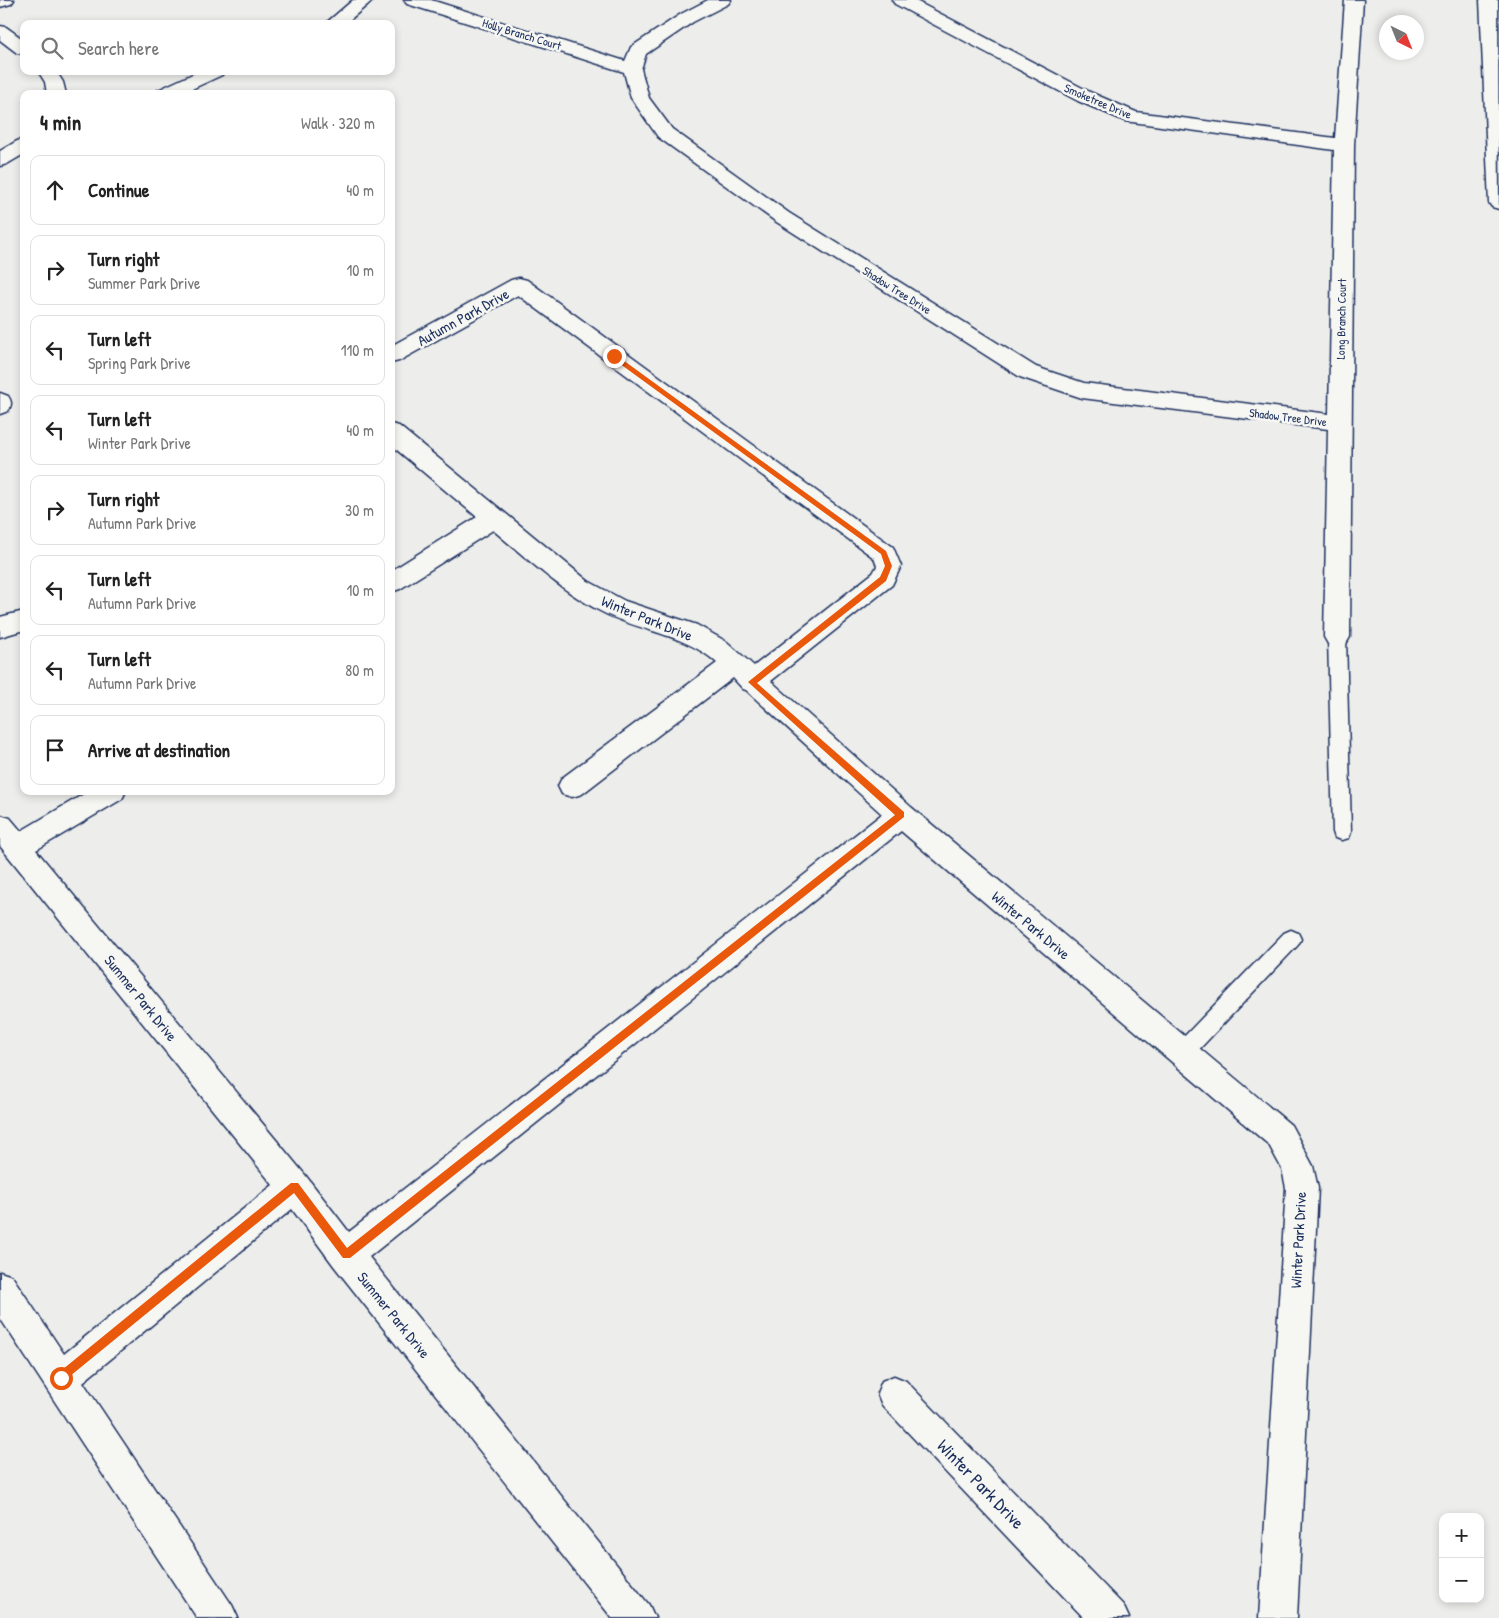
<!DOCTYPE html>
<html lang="en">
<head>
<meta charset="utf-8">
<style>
	:root { --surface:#fff; --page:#f6f6f6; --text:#222; --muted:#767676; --line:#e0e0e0 }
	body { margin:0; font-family:"Patrick Hand",sans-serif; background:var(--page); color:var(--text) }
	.controls { position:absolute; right:15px; bottom:15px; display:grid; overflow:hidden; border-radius:10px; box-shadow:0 2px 8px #0003 }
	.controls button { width:45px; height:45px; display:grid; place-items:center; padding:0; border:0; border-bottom:1px solid var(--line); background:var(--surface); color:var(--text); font:25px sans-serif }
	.compass { position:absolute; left:1379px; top:15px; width:45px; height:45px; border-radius:50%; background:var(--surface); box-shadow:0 2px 8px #0003; rotate:137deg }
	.stop { position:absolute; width:15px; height:15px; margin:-11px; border:4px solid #ea580c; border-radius:50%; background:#fff }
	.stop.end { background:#ea580c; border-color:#fff; box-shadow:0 1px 5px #0008 }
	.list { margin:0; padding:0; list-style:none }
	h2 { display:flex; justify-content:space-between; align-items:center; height:65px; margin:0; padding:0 20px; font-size:21px }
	h2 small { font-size:16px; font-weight:400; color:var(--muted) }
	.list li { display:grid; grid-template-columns:32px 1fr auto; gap:15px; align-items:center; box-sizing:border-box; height:70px; margin:0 10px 10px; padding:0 10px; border:1px solid var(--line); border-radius:10px }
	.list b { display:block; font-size:19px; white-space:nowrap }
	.list p { margin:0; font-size:16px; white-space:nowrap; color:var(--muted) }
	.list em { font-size:16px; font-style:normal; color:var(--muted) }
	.icon { flex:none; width:28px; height:28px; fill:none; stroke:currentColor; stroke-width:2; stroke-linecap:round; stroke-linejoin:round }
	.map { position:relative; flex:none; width:1499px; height:1618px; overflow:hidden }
	.search { position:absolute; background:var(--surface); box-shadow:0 2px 8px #0003; left:20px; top:20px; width:375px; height:55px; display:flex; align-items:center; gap:12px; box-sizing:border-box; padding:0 18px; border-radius:10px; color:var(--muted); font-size:19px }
	.panel { position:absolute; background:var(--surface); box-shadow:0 2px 8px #0003; left:20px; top:90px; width:375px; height:705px; border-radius:10px }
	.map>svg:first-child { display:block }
</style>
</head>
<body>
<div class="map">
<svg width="1499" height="1618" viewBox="0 0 1499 1618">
	<rect width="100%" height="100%" fill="#edeeec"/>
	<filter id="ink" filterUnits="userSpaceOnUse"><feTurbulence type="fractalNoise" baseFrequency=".02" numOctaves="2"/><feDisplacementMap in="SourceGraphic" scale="10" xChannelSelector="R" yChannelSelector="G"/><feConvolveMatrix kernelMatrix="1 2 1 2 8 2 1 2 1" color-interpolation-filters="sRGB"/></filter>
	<g filter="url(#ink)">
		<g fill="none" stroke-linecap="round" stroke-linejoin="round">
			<defs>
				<g id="lane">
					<polygon points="1337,630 1343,632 1346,637 1351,832 1349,838 1342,840 1335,838 1333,832 1328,637 1331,632"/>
					<polygon points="1291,930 1298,933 1301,939 1298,945 1189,1060 1182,1062 1175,1060 1172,1053 1175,1046 1284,933"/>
				</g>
				<g id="street">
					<polygon points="353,0 373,0 345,24 325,24"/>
					<polygon points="404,0 431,0 625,61 631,47 681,14 708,0 731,0 728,4 693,22 646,54 641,69 649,98 672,129 789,213 1036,367 1084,383 1329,414 1334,150 1125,121 1078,101 895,4 892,0 914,0 1092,93 1136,112 1335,138 1345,0 1363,0 1354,145 1350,637 1346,644 1337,647 1328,644 1324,637 1328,429 1082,398 1020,377 775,221 658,137 631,98 624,72 407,4"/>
					<polygon points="0,26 6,27 24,40 24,54 17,53 0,40"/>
					<polygon points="38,71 56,71 63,82 66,94 47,94 45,82"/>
					<polygon points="199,71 224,71 222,75 181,94 156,94 158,90"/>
					<polygon points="24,139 24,154 7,164 0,166 0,151 17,141"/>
					<path d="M519,278L527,280L893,547L901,566L892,585L771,681L911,807L1291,1125L1313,1166L1318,1188L1297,1618H1259L1286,1188L1282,1169L1269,1145L901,831L369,1257L649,1605L655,1618H612L334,1266L292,1209L83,1382L232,1605L238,1618H197L0,1318V1272L12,1276L64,1354L273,1185L0,846V815L10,818L21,831L89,791H126L122,799L36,850L306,1176L349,1232L882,814L746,690L743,689L733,678L582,794L572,797L562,794L558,786L562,778L717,663C685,634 643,632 606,614C563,593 529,560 493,530L400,589L391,592V571L477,517L391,445V424L399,426L588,581L625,601L697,625L727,642L754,666L873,573L877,566L874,558L518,295L399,361L391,363V346L511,280Z"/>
					<path d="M0,393L8,396C12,402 12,405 8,411L0,414Z"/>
					<polygon points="24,611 24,630 0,637 0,617"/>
					<polygon points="894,1376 906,1381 1123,1605 1129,1618 1084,1618 882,1405 877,1393 882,1381"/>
				</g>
				<polygon id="secondary" points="0,0 14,0 11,4 0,7"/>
				<polygon id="highway" points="1480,0 1498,0 1499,209 1492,207 1489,203"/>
			</defs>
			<use href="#lane" stroke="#1b2f5e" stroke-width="3"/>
			<use href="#street" stroke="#1b2f5e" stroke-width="3"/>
			<use href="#secondary" stroke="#1b2f5e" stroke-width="3"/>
			<use href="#highway" stroke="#1b2f5e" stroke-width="3"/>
			<use href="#lane" fill="#f6f6f2" fill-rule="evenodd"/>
			<use href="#street" fill="#f6f6f2" fill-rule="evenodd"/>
			<use href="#secondary" fill="#f6f6f2" fill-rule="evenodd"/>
			<use href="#highway" fill="#f6f6f2" fill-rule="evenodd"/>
		</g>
	</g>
	<polygon fill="#ea580c" points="612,355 616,355 886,551 892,566 886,581 757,683 904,812 904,817 350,1258 343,1258 294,1193 64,1381 57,1381 57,1374 291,1183 298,1183 347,1248 895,815 748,682 880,577 885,566 881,554 612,358"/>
	<g text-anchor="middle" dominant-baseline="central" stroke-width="5" stroke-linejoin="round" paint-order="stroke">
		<g font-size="12" fill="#1b2f5e" stroke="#f6f6f2">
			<text transform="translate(522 34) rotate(17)">Holly Branch Court</text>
			<text transform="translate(1098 101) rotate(23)">Smoketree Drive</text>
			<text transform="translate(897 290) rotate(32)">Shadow Tree Drive</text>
			<text transform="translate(1341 319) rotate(-89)">Long Branch Court</text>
			<text transform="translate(1288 417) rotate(7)">Shadow Tree Drive</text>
		</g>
		<g font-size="15" fill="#1b2f5e" stroke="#f6f6f2">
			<text transform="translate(463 317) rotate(-29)">Autumn Park Drive</text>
			<text transform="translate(647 618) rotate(22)">Winter Park Drive</text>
			<text transform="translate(1031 925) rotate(40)">Winter Park Drive</text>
			<text transform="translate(141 998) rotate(51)">Summer Park Drive</text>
			<text transform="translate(1298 1240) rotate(-87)">Winter Park Drive</text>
			<text transform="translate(394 1315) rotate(51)">Summer Park Drive</text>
		</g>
		<g font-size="18" fill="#1b2f5e" stroke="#f6f6f2">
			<text transform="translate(981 1484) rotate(46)">Winter Park Drive</text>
		</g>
	</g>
</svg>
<div class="controls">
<button>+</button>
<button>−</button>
</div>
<svg class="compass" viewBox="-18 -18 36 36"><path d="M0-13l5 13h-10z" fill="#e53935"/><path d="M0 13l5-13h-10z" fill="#767676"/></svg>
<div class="stop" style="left:61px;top:1378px"></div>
<div class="stop end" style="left:614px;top:356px"></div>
<div class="search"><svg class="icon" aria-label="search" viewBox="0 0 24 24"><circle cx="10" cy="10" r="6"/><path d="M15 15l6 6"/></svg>Search here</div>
<section class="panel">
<h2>4 min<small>Walk · 320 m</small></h2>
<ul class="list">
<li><svg class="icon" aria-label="ahead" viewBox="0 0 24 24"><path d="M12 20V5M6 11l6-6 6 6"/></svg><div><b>Continue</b></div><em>40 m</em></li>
<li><svg class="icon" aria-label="right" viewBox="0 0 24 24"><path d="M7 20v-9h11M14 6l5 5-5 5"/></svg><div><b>Turn right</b><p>Summer Park Drive</p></div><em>10 m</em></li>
<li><svg class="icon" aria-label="left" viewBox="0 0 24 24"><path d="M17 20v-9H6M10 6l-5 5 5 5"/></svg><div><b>Turn left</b><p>Spring Park Drive</p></div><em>110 m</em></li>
<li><svg class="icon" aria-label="left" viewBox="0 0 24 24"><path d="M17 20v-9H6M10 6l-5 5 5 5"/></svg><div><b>Turn left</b><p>Winter Park Drive</p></div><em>40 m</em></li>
<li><svg class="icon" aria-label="right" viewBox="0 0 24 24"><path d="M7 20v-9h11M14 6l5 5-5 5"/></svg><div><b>Turn right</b><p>Autumn Park Drive</p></div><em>30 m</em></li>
<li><svg class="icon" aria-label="left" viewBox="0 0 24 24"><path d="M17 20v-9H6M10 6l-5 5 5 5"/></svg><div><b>Turn left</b><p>Autumn Park Drive</p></div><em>10 m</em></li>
<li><svg class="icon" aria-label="left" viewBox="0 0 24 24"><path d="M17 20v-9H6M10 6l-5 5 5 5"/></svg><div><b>Turn left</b><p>Autumn Park Drive</p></div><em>80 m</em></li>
<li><svg class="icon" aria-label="arrive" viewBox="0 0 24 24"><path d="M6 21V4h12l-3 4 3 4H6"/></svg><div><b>Arrive at destination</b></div></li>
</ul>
</section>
</div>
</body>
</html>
